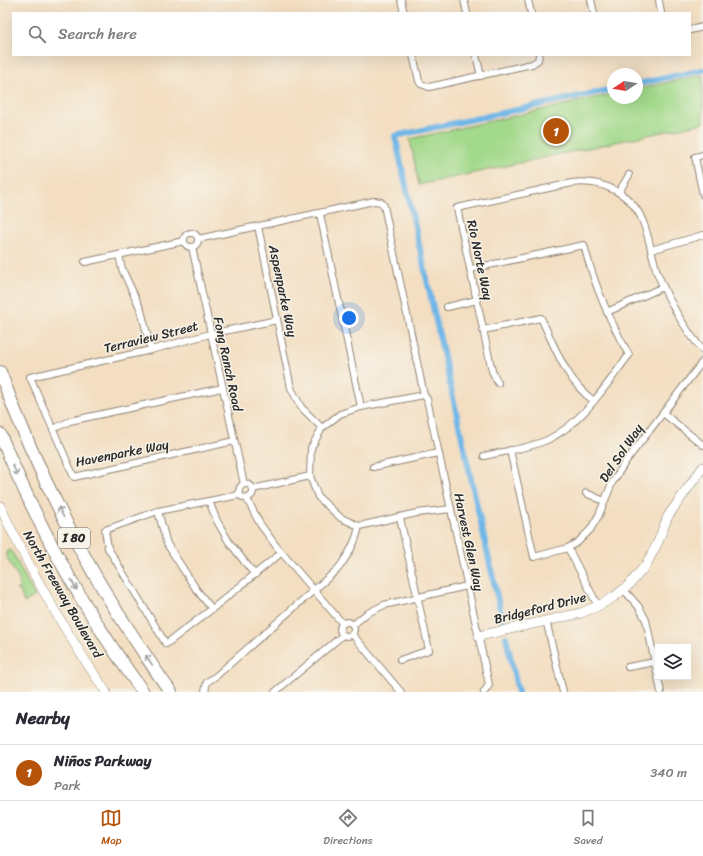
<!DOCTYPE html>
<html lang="en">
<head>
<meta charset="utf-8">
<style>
	:root { --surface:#fff; --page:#f2f2f3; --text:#2b2b33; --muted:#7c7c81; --line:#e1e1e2; --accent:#b45309 }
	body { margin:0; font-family:Sriracha,sans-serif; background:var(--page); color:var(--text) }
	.controls { position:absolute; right:12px; bottom:12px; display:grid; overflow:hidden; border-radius:0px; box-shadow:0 4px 16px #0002 }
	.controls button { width:36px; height:36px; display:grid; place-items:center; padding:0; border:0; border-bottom:1px solid var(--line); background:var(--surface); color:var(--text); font:20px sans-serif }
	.compass { position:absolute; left:607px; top:68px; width:36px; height:36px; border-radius:50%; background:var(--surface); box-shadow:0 4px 16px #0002; rotate:258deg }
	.you { position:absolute; left:349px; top:318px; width:14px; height:14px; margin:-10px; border:3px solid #fff; border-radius:50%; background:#1a73e8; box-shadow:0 0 0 6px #1a73e833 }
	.badge { display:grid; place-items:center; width:26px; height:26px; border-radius:50%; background:var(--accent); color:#fff; font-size:13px; font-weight:700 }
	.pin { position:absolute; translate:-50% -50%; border:2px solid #fff; box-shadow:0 1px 4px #0006 }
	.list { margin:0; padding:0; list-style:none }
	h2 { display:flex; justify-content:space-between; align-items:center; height:52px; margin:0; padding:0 16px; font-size:17px }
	h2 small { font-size:13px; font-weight:400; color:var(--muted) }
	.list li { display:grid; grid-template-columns:26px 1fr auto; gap:12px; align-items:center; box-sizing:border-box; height:56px; padding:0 16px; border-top:1px solid var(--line) }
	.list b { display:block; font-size:15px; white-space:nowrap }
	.list p { margin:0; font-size:13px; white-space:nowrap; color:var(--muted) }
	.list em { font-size:13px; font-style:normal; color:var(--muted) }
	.icon { flex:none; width:22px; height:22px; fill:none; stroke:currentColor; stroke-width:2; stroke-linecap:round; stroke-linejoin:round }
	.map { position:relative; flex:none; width:703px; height:692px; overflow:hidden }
	.search { position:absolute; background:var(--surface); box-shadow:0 4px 16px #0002; left:12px; right:12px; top:12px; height:44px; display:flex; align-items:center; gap:10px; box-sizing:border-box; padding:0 14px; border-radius:0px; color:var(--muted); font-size:15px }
	.sheet { height:108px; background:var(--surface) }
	nav { display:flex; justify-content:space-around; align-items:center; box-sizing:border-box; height:56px; border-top:1px solid var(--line); background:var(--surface); font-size:11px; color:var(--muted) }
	nav a { display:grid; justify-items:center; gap:2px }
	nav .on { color:var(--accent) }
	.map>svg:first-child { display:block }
</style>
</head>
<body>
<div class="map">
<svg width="703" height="692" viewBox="0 0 703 692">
	<rect width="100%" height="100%" fill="#f7f3e8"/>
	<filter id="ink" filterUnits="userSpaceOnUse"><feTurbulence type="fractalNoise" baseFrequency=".025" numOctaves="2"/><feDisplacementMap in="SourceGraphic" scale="8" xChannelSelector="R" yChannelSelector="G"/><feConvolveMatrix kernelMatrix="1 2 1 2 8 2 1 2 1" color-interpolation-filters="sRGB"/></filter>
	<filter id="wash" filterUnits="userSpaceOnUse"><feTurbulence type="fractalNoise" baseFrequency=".012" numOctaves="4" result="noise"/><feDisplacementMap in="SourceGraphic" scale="16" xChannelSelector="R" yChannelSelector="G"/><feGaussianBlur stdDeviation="0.9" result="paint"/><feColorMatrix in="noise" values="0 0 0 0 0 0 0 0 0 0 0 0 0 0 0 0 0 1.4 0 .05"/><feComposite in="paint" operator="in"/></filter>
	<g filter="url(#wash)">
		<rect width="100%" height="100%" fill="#f3dec1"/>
		<g fill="#a2d98b" stroke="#66825b">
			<polygon points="703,75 703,123 419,185 410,139 613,94 613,98 637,98 637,89"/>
			<polygon points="11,550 35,596 24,603 20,590 16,590 20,587 19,580 6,556 6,552"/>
		</g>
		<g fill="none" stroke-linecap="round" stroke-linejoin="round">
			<g stroke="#70b7e7" stroke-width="6">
				<polyline points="637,84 703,70"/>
				<polyline points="503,623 395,136 613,89"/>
				<polyline points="506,637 518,692"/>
			</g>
		</g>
	</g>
	<g filter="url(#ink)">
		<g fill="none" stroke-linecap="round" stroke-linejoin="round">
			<defs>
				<g id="street">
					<polyline points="401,0 404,13"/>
					<polyline points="464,0 467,13"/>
					<polyline points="528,0 531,13"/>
					<polyline points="591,0 594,13"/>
					<polyline points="659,0 661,13"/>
					<polyline points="690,30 703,27"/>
					<polyline points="413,55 419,81 421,84 429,87 532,64 538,60 539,55"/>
					<polyline points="476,55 481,76"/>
					<polyline points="703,155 695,157 703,195"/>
					<polyline points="619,192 629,175"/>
					<polyline points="320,214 361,407"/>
					<polyline points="258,226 291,388 301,407 322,428"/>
					<circle cx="191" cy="240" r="7"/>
					<polyline points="198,239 374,201 381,202 384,206 424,395 427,399 488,680 489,685 484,692"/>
					<polyline points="192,247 244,484"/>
					<polyline points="651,250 703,235"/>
					<polyline points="119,255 122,269 141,310 151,350"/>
					<polyline points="85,262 184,241"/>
					<path d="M470,269L584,245C594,284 609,320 629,355C605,386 583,423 547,440C527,449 505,451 484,456"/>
					<polyline points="447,307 477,300"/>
					<polyline points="607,312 663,287"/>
					<path d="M483,330L541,318C555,347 566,381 594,401"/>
					<path d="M498,383L492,371L457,208L572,183C602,179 632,193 643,222C650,239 652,258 658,275C669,302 684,328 703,351"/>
					<polyline points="424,395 361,407 340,414 322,428 311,448 310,476 318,497 341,518 359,526 417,513 451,509"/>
					<polyline points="663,413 703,445"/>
					<polyline points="53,429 70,421 222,388"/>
					<polyline points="234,441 74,477 30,377 151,350 210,334 277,320"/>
					<polyline points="510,450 534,557 568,548 578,542 590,530 599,515 612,483 626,461 703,361"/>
					<polyline points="373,467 438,453"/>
					<circle cx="246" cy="491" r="7"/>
					<polyline points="253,489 310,476"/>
					<polyline points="586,493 604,501"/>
					<polyline points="239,495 158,511 105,530 108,548 166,644 212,609 281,553"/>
					<polyline points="247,499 260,524 276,546 343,624"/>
					<polyline points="209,501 217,521 229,542 255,575"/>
					<polyline points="158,511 167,544 196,589 212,609"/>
					<polyline points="400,518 429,650 400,660"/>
					<polyline points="568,548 598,606"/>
					<polyline points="624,590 639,607 646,620 661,692"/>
					<polyline points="546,620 563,692"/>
					<circle cx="347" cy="629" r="7"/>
					<polyline points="353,625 366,614 384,605 467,586"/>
					<polyline points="352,634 401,692"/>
					<polyline points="628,667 655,662"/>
					<path d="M206,692L205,691L207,682L216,676L338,569C348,555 356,543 359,526"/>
					<polyline points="275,692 343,635"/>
				</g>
				<g id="secondary">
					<path d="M0,506C30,571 66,633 106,692"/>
					<polyline points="479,636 581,613 598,606 614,597 630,584 646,565 658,542 668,516 703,467"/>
				</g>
				<g id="highway">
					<path d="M0,372C36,469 82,562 140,647C150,662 160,678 171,692"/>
					<path d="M0,434C37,525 85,612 143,692"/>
				</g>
			</defs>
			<use href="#street" stroke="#8f8476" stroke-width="8"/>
			<use href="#secondary" stroke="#8f8476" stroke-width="10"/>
			<use href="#highway" stroke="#8f8476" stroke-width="14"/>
			<use href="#street" stroke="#fff" stroke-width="6"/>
			<use href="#secondary" stroke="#fff" stroke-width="9"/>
			<use href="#highway" stroke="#fff" stroke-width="12"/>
		</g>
		<defs><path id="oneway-shaft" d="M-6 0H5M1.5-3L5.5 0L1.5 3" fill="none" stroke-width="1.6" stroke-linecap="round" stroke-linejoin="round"/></defs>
		<g stroke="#a0a0a0">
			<use href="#oneway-shaft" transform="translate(15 470) rotate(65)"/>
			<use href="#oneway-shaft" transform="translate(61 512) rotate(-117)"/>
			<use href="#oneway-shaft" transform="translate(74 585) rotate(61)"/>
			<use href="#oneway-shaft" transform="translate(149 660) rotate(-124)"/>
		</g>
	</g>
	<g text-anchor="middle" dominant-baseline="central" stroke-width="3" stroke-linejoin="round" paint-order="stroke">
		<rect fill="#f7f3e8" stroke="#686764" stroke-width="1" x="58" y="528" width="32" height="20" rx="3"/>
		<g font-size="12" font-weight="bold" fill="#2b2b2b">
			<text x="74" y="538">I 80</text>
		</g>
		<g font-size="13" fill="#2b2b2b" stroke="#f7f3e8">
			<text transform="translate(480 260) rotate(78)">Rio Norte Way</text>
			<text transform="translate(283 291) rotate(78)">Aspenparke Way</text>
			<text transform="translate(151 337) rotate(-14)">Terraview Street</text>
			<text transform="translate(228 364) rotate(78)">Fong Ranch Road</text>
			<text transform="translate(122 453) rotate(-11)">Havenparke Way</text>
			<text transform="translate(621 453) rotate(-56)">Del Sol Way</text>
			<text transform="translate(469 542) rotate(78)">Harvest Glen Way</text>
			<text transform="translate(63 594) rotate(60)">North Freeway Boulevard</text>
			<text transform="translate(540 608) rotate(-14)">Bridgeford Drive</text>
		</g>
	</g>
</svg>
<div class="controls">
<button><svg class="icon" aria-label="layers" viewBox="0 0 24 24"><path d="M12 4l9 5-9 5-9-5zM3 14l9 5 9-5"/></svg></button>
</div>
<svg class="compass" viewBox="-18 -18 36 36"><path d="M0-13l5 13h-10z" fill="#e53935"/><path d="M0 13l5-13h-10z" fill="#7c7c81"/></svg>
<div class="you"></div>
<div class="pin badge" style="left:556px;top:131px">1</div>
<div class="search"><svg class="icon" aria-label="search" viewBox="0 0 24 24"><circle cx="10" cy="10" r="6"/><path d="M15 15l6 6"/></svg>Search here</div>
</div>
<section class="sheet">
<h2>Nearby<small></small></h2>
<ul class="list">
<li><span class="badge">1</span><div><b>Niños Parkway</b><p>Park</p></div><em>340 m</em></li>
</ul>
</section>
<nav>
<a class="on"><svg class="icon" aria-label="map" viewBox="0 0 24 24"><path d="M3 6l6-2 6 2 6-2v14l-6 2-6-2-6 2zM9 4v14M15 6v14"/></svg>Map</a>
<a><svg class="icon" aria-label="directions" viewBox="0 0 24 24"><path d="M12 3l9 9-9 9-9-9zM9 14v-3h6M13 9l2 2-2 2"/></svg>Directions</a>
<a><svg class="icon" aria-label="saved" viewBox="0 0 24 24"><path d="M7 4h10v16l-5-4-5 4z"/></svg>Saved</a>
</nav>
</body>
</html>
